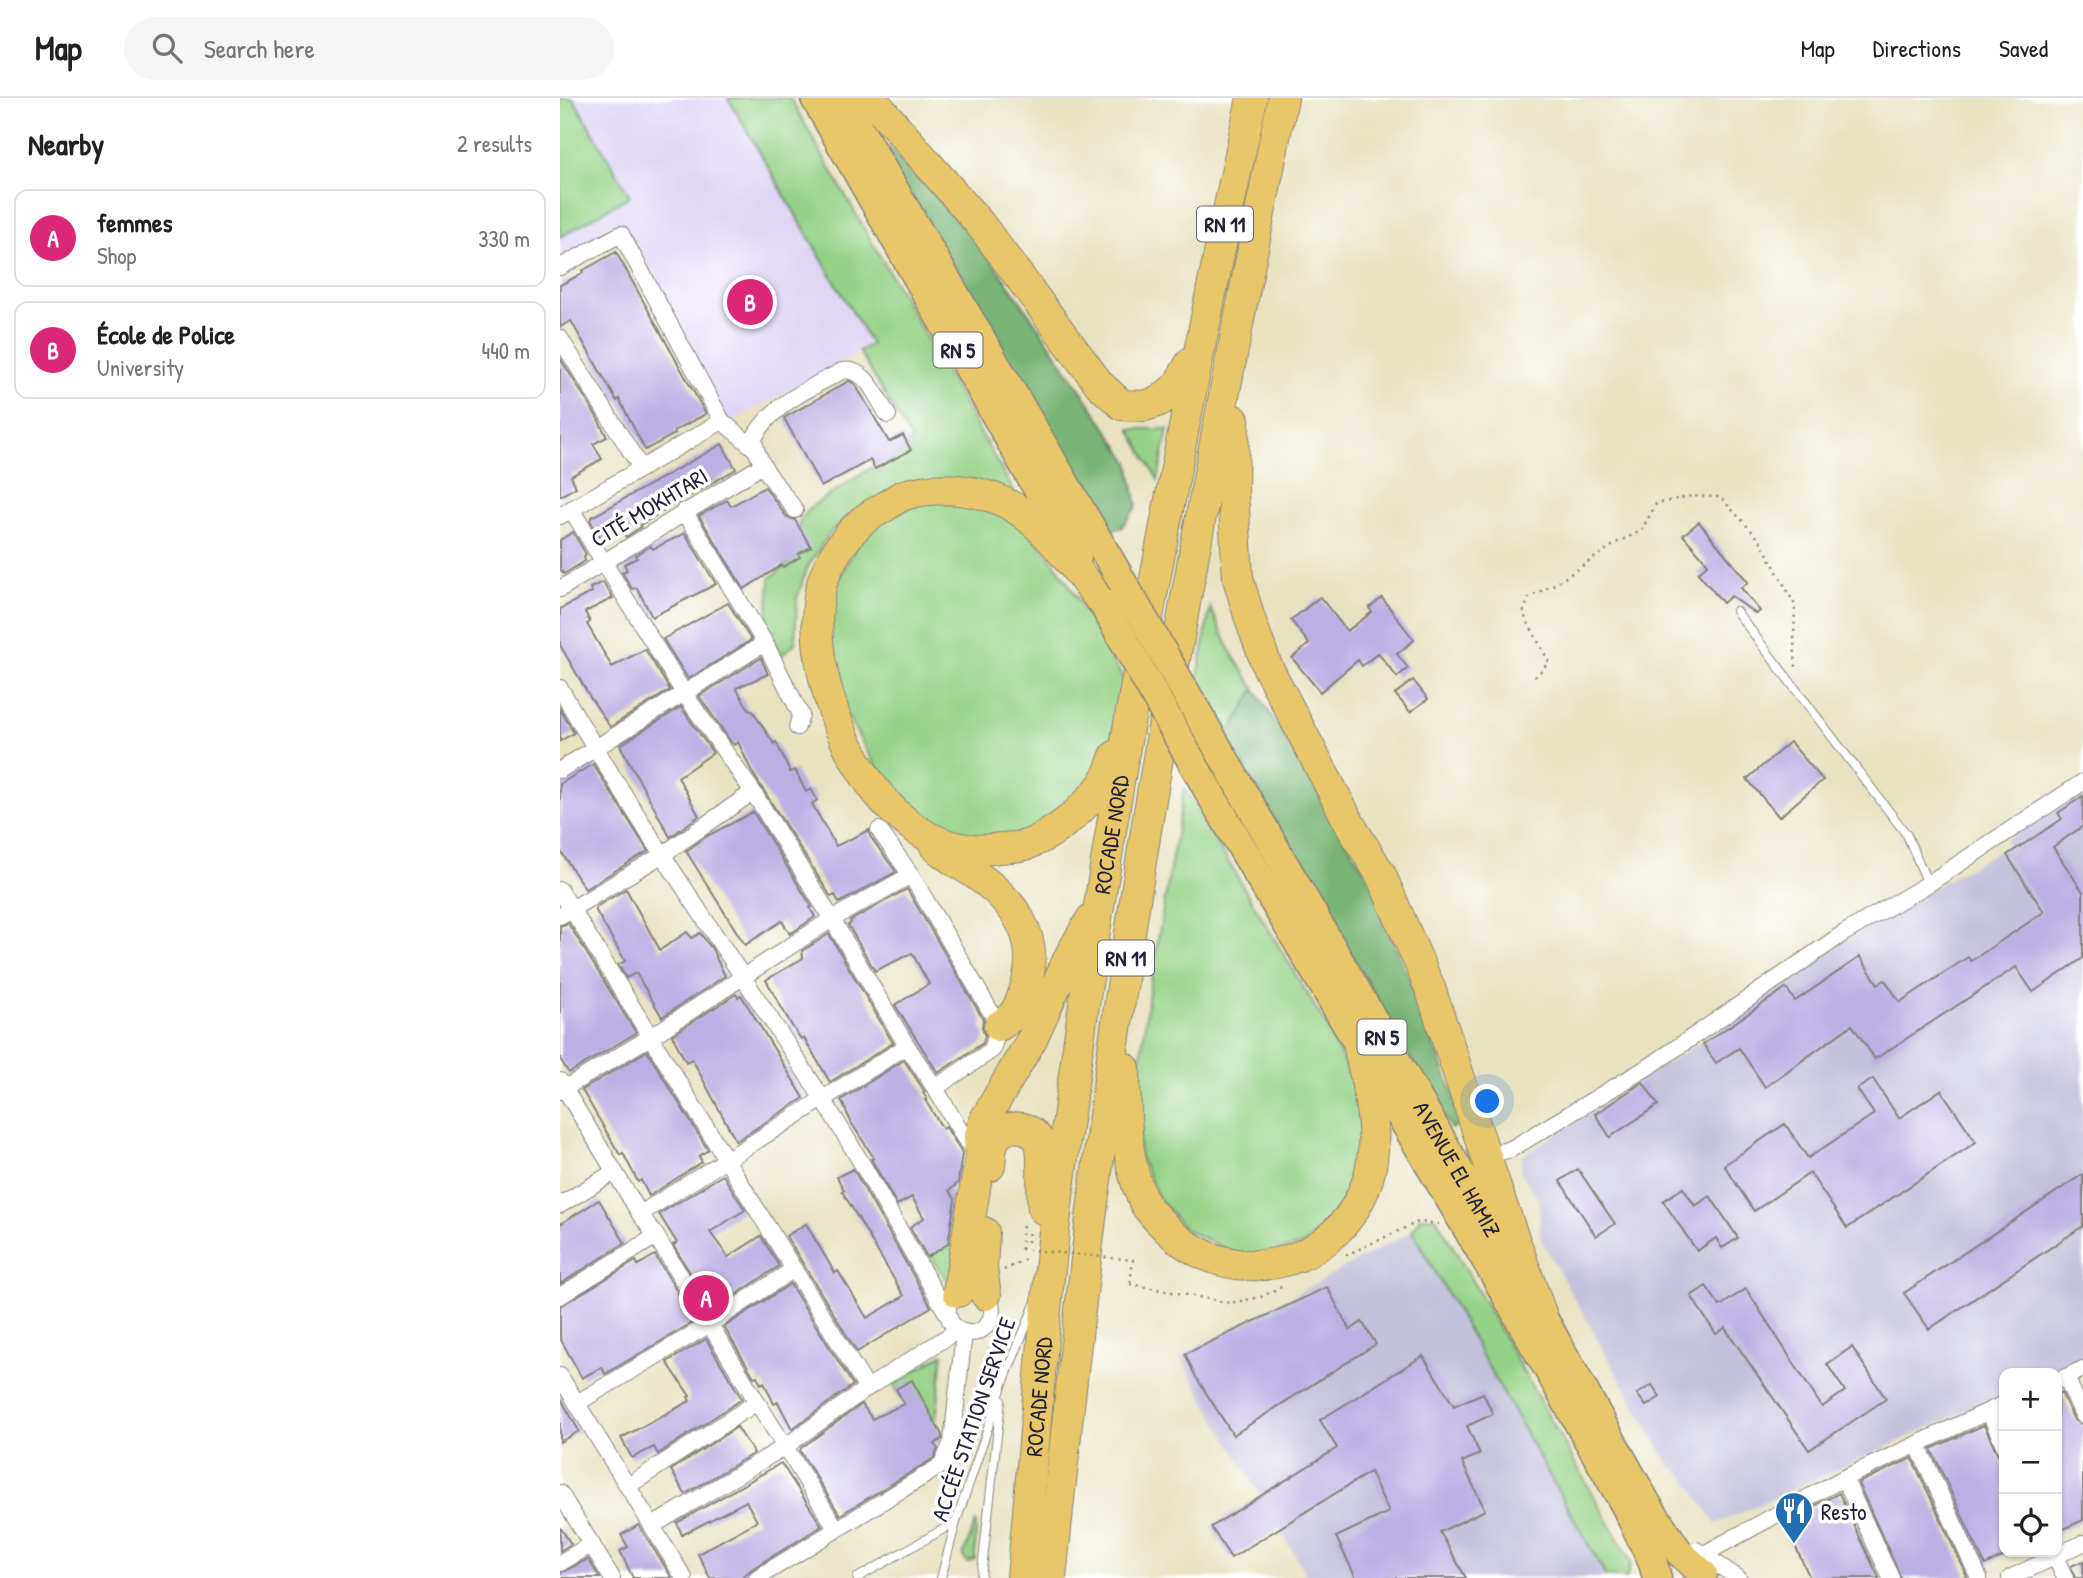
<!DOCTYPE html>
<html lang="en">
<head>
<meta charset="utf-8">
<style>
	:root { --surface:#fff; --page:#f6f6f6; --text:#202124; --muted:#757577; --line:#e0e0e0; --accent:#db2777 }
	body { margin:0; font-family:"Patrick Hand",sans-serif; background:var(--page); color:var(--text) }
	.controls { position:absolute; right:21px; bottom:21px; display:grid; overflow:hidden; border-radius:14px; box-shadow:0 2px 5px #0004 }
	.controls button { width:63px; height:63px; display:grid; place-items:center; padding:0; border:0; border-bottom:2px solid var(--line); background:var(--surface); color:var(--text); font:35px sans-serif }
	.you { position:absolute; left:928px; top:1004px; width:24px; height:24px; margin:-18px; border:5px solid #fff; border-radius:50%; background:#1a73e8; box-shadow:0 0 0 10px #1a73e833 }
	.badge { display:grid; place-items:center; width:46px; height:46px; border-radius:50%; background:var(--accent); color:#fff; font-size:23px; font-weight:700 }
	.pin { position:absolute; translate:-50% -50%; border:4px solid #fff; box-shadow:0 2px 7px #0006 }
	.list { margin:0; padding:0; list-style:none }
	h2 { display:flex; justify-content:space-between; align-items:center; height:91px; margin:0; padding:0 28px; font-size:30px }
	h2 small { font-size:23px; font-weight:400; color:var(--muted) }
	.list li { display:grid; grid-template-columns:46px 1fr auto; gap:21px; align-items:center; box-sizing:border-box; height:98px; margin:0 14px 14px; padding:0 14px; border:2px solid var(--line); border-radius:14px }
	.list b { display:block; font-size:26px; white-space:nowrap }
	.list p { margin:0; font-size:23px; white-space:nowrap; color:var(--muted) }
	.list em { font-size:23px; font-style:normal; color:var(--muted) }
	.icon { flex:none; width:38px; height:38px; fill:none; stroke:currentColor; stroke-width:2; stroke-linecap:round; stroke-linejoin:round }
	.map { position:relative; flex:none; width:1523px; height:1480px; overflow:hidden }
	header { display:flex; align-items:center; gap:42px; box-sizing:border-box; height:98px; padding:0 35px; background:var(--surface); border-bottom:2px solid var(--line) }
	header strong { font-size:33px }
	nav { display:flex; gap:38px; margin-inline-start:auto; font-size:24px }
	.search { width:490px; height:63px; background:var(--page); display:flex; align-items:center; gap:18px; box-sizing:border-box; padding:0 24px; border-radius:38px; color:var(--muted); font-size:26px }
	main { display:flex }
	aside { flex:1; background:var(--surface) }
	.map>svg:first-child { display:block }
</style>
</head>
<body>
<header>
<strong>Map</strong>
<div class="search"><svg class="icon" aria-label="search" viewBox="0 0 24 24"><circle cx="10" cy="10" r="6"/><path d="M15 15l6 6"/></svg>Search here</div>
<nav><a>Map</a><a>Directions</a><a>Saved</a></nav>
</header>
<main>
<aside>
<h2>Nearby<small>2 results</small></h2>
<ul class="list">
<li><span class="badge">A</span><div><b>femmes</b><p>Shop</p></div><em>330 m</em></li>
<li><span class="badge">B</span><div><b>École de Police</b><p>University</p></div><em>440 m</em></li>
</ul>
</aside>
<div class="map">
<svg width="1523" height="1480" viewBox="0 0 1523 1480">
	<rect width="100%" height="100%" fill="#fff"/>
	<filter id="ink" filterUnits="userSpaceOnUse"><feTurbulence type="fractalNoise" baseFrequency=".0143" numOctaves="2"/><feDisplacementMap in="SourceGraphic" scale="14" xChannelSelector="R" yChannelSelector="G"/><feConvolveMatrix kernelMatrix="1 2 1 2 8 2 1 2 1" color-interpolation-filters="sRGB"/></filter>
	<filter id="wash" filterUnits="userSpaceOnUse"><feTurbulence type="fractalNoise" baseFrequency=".00686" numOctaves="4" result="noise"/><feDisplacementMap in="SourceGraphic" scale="28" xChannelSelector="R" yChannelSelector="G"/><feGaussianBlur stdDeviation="1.57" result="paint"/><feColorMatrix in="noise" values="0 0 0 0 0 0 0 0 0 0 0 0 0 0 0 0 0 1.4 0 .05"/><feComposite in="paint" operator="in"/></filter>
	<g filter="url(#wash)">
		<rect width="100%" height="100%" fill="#e8e2c0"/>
		<polygon fill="#dfd5f5" points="0,0 168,0 311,247 167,326 51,131 0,161"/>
		<g fill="#c3c1db">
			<polygon points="1523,690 1523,1261 1491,1275 1444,1275 1444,1296 1156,1426 1126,1380 1108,1365 980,1140 979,1103 960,1073 962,1058 1206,902 1205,895 1305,829 1447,748 1445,743"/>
			<polygon points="852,1133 1046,1478 1043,1480 748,1480 620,1259"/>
		</g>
		<g fill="#95d287" stroke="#5c7a61" stroke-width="2">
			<polygon points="0,0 13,0 70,98 0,139"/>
			<path d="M168,0H230L458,401L309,404L272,432L247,470L237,500L235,545L222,557L207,529L210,480C236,460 242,458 239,424L251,409L352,343L299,253L311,246Z"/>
			<polygon points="570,331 608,331 598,382"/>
			<path d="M405,403C416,406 430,409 441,414C495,444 533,530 564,582L548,656L543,669L484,731L427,742L376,730L333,698L286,616L267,536L272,492L302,439L324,421L362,404Z"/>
			<polygon points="650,510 672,556 695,591 670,633 638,579"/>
			<polygon points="624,690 772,937 793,988 806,1030 791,1101 743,1147 685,1160 624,1131 598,1099 580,1059 576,998 589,894"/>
			<polygon points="860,1119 876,1119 1071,1464 1067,1480 1046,1478 852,1133"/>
			<polygon points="403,1131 392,1188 367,1154"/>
			<polygon points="383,1256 373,1352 333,1286"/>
			<polygon points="416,1423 415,1461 407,1464 403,1458"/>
		</g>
		<g fill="#78b474" stroke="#4d6b58" stroke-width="2">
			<polygon points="329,49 419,145 475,224 569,364 577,408 561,430 545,432 326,61"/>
			<polygon points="695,591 810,782 904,1023 891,1031 667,639"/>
		</g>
		<g id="blocks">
			<g fill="#bcafe4">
				<polygon points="56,154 146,316 114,333 115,336 85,352 59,301 57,303 11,223 0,229 0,187 23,175 22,173"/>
				<polygon points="0,260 37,319 47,339 33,346 42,361 11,378 16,389 0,398"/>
				<polygon points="289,283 295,286 329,344 343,337 351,352 315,371 310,362 261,389 224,320"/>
				<polygon points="162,346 176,371 80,427 81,429 66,439 62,432 43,443 30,422 32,419"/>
				<polygon points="205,389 226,418 235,422 251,449 238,456 240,459 223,469 222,467 184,491 139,418 167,402 171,408"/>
				<polygon points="1139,424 1188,484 1181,490 1200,513 1196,516 1171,498 1163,505 1138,475 1148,466 1123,437"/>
				<polygon points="13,434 26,456 24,458 25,463 4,476 0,471 0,442"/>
				<polygon points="125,435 156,486 92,519 77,490 72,491 62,474 67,472 64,466 77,460 76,457 91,448 93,451"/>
				<polygon points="43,484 53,500 25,514 30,524 27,526 52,569 85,551 110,592 50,629 30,599 0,547 0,511 32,494 30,490"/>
				<polygon points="760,499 787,533 812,514 809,510 822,500 854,542 837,556 848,570 837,579 818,555 802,568 798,562 760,594 732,560 749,546 731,522"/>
				<polygon points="168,505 191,542 128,581 103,541"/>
				<polygon points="201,560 208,576 176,590 190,613 192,612 214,646 216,644 230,674 235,672 246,694 251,691 257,702 252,706 276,748 309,732 310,738 336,774 279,805 275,797 271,799 192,674 178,644 174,647 171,644 139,598"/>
				<polygon points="853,582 868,601 850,614 835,596"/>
				<polygon points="121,609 153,655 118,679 139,718 110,739 60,647"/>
				<polygon points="0,611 14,635 0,643"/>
				<polygon points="1230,644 1263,682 1219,719 1187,681"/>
				<polygon points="33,666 88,753 25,791 0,752 0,686"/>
				<polygon points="1523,698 1523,728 1493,749 1523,794 1523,860 1473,894 1456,869 1315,961 1292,927 1205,989 1179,950 1156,965 1143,946 1226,890 1235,903 1300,859 1318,886 1325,882 1340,904 1408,859 1411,863 1484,814 1447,757 1502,721 1498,715"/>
				<polygon points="193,714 252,809 250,810 255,819 230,836 222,823 185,847 126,753 149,737"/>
				<polygon points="66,791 100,852 127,834 132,840 140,835 152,851 165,878 102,919 76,875 66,880 58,867 65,863 36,813 36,809"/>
				<polygon points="347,791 423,921 422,930 425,938 423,945 378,975 335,907 369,886 352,855 315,873 288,827 291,825 290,823"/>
				<polygon points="8,825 76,935 9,975 0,961 0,828"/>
				<polygon points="269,836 333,945 270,984 244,940 241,941 232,928 206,882 243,860 242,853"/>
				<polygon points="176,896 178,899 181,897 244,1000 176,1043 132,961 126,964 112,937"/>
				<polygon points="87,953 148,1052 139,1058 142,1064 89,1098 81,1082 78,1084 63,1055 60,1057 22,992"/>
				<polygon points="344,962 365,994 363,995 367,1001 365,1002 383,1031 386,1029 402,1055 398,1085 389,1093 395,1101 388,1146 367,1159 350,1129 364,1120 352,1099 337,1107 311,1061 314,1060 292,1026 281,1002"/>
				<polygon points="1313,981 1339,1020 1381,992 1416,1044 1287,1130 1250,1075 1194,1113 1164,1067 1225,1026 1248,1060 1314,1016 1297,991"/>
				<polygon points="1083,984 1098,1007 1050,1039 1035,1016"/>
				<polygon points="293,1071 371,1209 297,1254 226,1138 246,1126 275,1175 278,1173 307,1220 344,1198 282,1093 284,1092 277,1079"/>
				<polygon points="1018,1071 1055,1126 1036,1138 1000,1083"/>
				<polygon points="1523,1076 1523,1128 1369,1231 1344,1195"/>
				<polygon points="163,1077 185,1112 150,1134 168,1159 201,1138 219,1168 168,1202 163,1193 147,1202 113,1147 117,1145 99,1116"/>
				<polygon points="1123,1090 1135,1108 1150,1098 1178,1140 1162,1150 1156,1140 1137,1153 1103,1103"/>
				<polygon points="39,1102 65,1145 0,1186 0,1126"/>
				<polygon points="95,1157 135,1223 45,1276 42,1269 22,1280 0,1240 0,1208 76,1163 78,1167"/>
				<polygon points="230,1186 293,1287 232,1331 218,1304 214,1306 204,1284 201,1286 197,1278 194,1279 164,1229"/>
				<polygon points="1146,1188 1160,1208 1186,1191 1262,1309 1285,1293 1267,1266 1292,1249 1326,1301 1249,1352 1165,1230 1156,1236 1131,1198"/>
				<polygon points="767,1189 790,1232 802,1224 816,1246 673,1337 636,1279 625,1256"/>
				<polygon points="146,1241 182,1301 98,1356 94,1349 72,1360 61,1340 130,1303 128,1299 130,1298 107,1264"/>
				<polygon points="863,1258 894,1308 923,1295 933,1316 907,1328 920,1356 902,1364 925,1412 880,1434 906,1480 796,1480 776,1439 829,1414 810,1374 671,1460 651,1429 777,1350 760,1322"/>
				<polygon points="352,1282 382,1337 382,1341 375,1346 378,1351 374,1360 280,1417 240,1353 241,1350 302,1306 312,1321 344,1306 336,1291"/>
				<polygon points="1092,1287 1100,1299 1086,1308 1077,1296"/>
				<polygon points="1501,1294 1514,1322 1523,1327 1523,1422 1497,1434 1497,1296"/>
				<polygon points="0,1299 19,1333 0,1344"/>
				<polygon points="1424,1327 1444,1369 1444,1458 1425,1467 1371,1351"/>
				<polygon points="177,1329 194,1355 125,1396 111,1372"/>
				<polygon points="1352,1360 1406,1476 1407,1480 1341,1480 1298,1385"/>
				<polygon points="221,1365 262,1428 192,1471 181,1480 150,1480 138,1456 197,1423 186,1403 122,1437 117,1425"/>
				<polygon points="1279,1395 1319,1480 1250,1480 1224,1424"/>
				<polygon points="79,1427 83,1434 112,1480 73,1480 60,1453 68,1449 61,1437"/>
				<polygon points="0,1429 11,1446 0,1453"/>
				<polygon points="28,1461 40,1480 0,1480 0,1475"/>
				<polygon points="1523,1463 1523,1480 1515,1480 1511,1468"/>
			</g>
		</g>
	</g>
	<g filter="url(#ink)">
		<use href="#blocks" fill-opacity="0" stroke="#85827e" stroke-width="2"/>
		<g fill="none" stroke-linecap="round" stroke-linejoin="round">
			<defs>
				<g id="service">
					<polyline points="1176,513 1347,737 1368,786"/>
					<polyline points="297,1480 396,1424"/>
					<polyline points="381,1480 396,1424 443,1285 475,1206"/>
					<polyline points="421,1480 441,1302"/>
				</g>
				<g id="minor">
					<polyline points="0,169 61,136 162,323 0,418"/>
					<polyline points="0,240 81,370"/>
					<polyline points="162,323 195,351"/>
					<polyline points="11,411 124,595 193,694 272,821 347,948 375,990 405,1041 418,1057"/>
					<path d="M235,412C220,390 196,367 194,340C212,306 249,291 282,273C306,268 317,300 328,317"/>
					<polyline points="0,491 203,367"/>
					<polyline points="205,545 241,617 237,629"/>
					<path d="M0,590C80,730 173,861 260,997C306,1068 345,1144 388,1217"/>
					<polyline points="0,672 205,545 124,413"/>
					<polyline points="319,732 351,777 439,928 432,952 375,990"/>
					<polyline points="0,792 307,1290"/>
					<polyline points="0,818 102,757 193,694"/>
					<polyline points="0,983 80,1116 96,1138 197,1304 276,1430"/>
					<polyline points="0,993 92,938 272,821 351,777"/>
					<polyline points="925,1058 951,1051 1093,966 1284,835 1368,786 1523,684"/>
					<polyline points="0,1107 54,1074"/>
					<polyline points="80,1116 347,948"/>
					<circle cx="410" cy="1213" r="22"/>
					<polyline points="0,1198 96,1138"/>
					<polyline points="0,1278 124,1480"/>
					<polyline points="1506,1279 1523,1317"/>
					<polyline points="1497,1283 1523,1271"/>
					<polyline points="17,1305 150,1226 234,1171"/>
					<polyline points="1429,1313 1444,1347"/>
					<polyline points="1357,1346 1419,1480"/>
					<polyline points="1284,1380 1331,1480"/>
					<polyline points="68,1388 197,1304"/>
					<polyline points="0,1395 52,1480"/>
					<polyline points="92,1428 226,1348 307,1290 398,1232"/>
					<polyline points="1136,1452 1178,1480"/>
					<polyline points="1493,1454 1505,1480"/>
					<polyline points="1144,1456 1284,1380 1444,1306"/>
					<polyline points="0,1465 32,1446"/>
					<polyline points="197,1480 382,1367 392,1344 404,1234"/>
					<polyline points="1450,1480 1523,1445"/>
				</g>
				<g id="trunk">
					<polyline points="255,0 517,460"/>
					<polyline points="281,0 548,459"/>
					<path id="s1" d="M663,659L982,1218L1087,1406L1119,1454L1143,1476"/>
					<polyline points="649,694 933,1174 1065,1407 1093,1465 1097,1480"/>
				</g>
				<g id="motorway">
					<polyline points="311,0 420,126 540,287 562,307 585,308 600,303 617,288 631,264"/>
					<polyline points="674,322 673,394 678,480 690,521 707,568 792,730 821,777 870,890 942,1107 982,1218"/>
					<path d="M542,504C517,474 493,437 461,414C428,391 382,386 344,397C338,399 332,404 326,408C318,413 307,418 300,425C282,442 265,469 260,493C242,588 316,764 432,751C444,749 458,750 469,746C498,734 524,711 542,687C548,679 551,667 555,658"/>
					<path d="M375,748C387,760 400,766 415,776C453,802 480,837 467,884C461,904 457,918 439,928"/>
					<path d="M565,970C566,1014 564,1061 583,1102C588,1113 601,1125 610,1134C677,1195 780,1169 808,1081C821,1038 808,993 799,950"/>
					<path d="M430,1068C431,1058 430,1049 435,1041C446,1024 472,1026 480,1045C484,1056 481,1096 483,1111"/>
					<polyline points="424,1134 422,1171 426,1197"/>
					<polyline points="398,1194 420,1060 419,1040 425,1021 472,941 510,857 531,821"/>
					<path id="s2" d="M462,1480C474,1353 483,1225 498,1098C544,729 614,363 692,0"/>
					<path d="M491,1480C511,1280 534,1081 563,882C606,586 664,293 723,0"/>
				</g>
			</defs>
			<use href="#service" stroke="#85827e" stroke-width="10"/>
			<use href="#minor" stroke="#85827e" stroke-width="18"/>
			<use href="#trunk" stroke="#85827e" stroke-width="31"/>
			<use href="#motorway" stroke="#85827e" stroke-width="32"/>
			<g stroke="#85827e" stroke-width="2.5" stroke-dasharray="2 5" stroke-linecap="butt">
				<polyline points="975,579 989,564 963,515 969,500 1000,483 1058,444 1081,433 1096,406 1131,398 1160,399 1200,442 1235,507 1234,543 1236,569"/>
				<polyline points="468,1144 469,1130"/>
				<polyline points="461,1151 463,1123"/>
				<polyline points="786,1157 858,1124 880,1126"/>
				<polyline points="444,1172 466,1161"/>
				<polyline points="570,1186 670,1205 701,1199 723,1188"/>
			</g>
			<use href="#service" stroke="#fff" stroke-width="8"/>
			<use href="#minor" stroke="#fff" stroke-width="16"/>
			<use href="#trunk" stroke="#e9c769" stroke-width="28"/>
			<use href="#motorway" stroke="#e9c769" stroke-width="30"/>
			<defs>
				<g id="trunk-bridge">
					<polyline points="548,459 663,659"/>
					<polyline points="542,504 649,694"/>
				</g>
			</defs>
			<use href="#trunk-bridge" stroke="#85827e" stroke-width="31" stroke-linecap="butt"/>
			<polyline stroke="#85827e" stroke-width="2.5" stroke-dasharray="2 5" stroke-linecap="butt" points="461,1151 573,1162 570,1186"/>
			<use href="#trunk-bridge" stroke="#e9c769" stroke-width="28"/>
		</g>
	</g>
	<defs>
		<symbol id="restaurant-pin" viewBox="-11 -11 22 30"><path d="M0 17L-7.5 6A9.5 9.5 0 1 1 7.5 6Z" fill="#1f6fb2" stroke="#fff"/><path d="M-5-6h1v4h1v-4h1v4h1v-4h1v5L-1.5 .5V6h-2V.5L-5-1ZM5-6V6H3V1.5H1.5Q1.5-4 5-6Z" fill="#fff"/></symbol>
	</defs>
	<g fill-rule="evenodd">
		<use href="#restaurant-pin" x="1212" y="1391" width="44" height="60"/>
	</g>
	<g text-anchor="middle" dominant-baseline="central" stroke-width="7" stroke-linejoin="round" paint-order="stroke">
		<g fill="#fff" stroke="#646476" stroke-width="2">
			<rect x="637" y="108.5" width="56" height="35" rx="5"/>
			<rect x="373.5" y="234.5" width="49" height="35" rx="5"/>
			<rect x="538" y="842.5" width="56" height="35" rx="5"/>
			<rect x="797.5" y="921.5" width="49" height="35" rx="5"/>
		</g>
		<g font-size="21" font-weight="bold" fill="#22223b">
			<text x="665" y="126">RN 11</text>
			<text x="398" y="252">RN 5</text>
			<text x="566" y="860">RN 11</text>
			<text x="822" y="939">RN 5</text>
		</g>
		<g font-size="23" fill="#22223b" stroke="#fff">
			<text transform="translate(89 409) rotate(-31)">CITÉ MOKHTARI</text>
			<text stroke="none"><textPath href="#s2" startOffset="749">ROCADE NORD</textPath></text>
			<text stroke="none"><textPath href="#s1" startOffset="474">AVENUE EL HAMIZ</textPath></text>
			<text stroke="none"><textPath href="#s2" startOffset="182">ROCADE NORD</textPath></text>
			<text transform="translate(413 1321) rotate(-71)">ACCÉE STATION SERVICE</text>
		</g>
		<g font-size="23" fill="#22223b" stroke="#fff" text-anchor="start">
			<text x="1261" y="1413">Resto</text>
		</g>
	</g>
</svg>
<div class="controls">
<button>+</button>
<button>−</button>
<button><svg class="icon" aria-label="locate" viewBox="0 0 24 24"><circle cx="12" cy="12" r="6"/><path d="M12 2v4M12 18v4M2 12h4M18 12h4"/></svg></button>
</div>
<div class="you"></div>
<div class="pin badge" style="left:146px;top:1200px">A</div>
<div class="pin badge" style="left:190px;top:204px">B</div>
</div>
</main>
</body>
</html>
